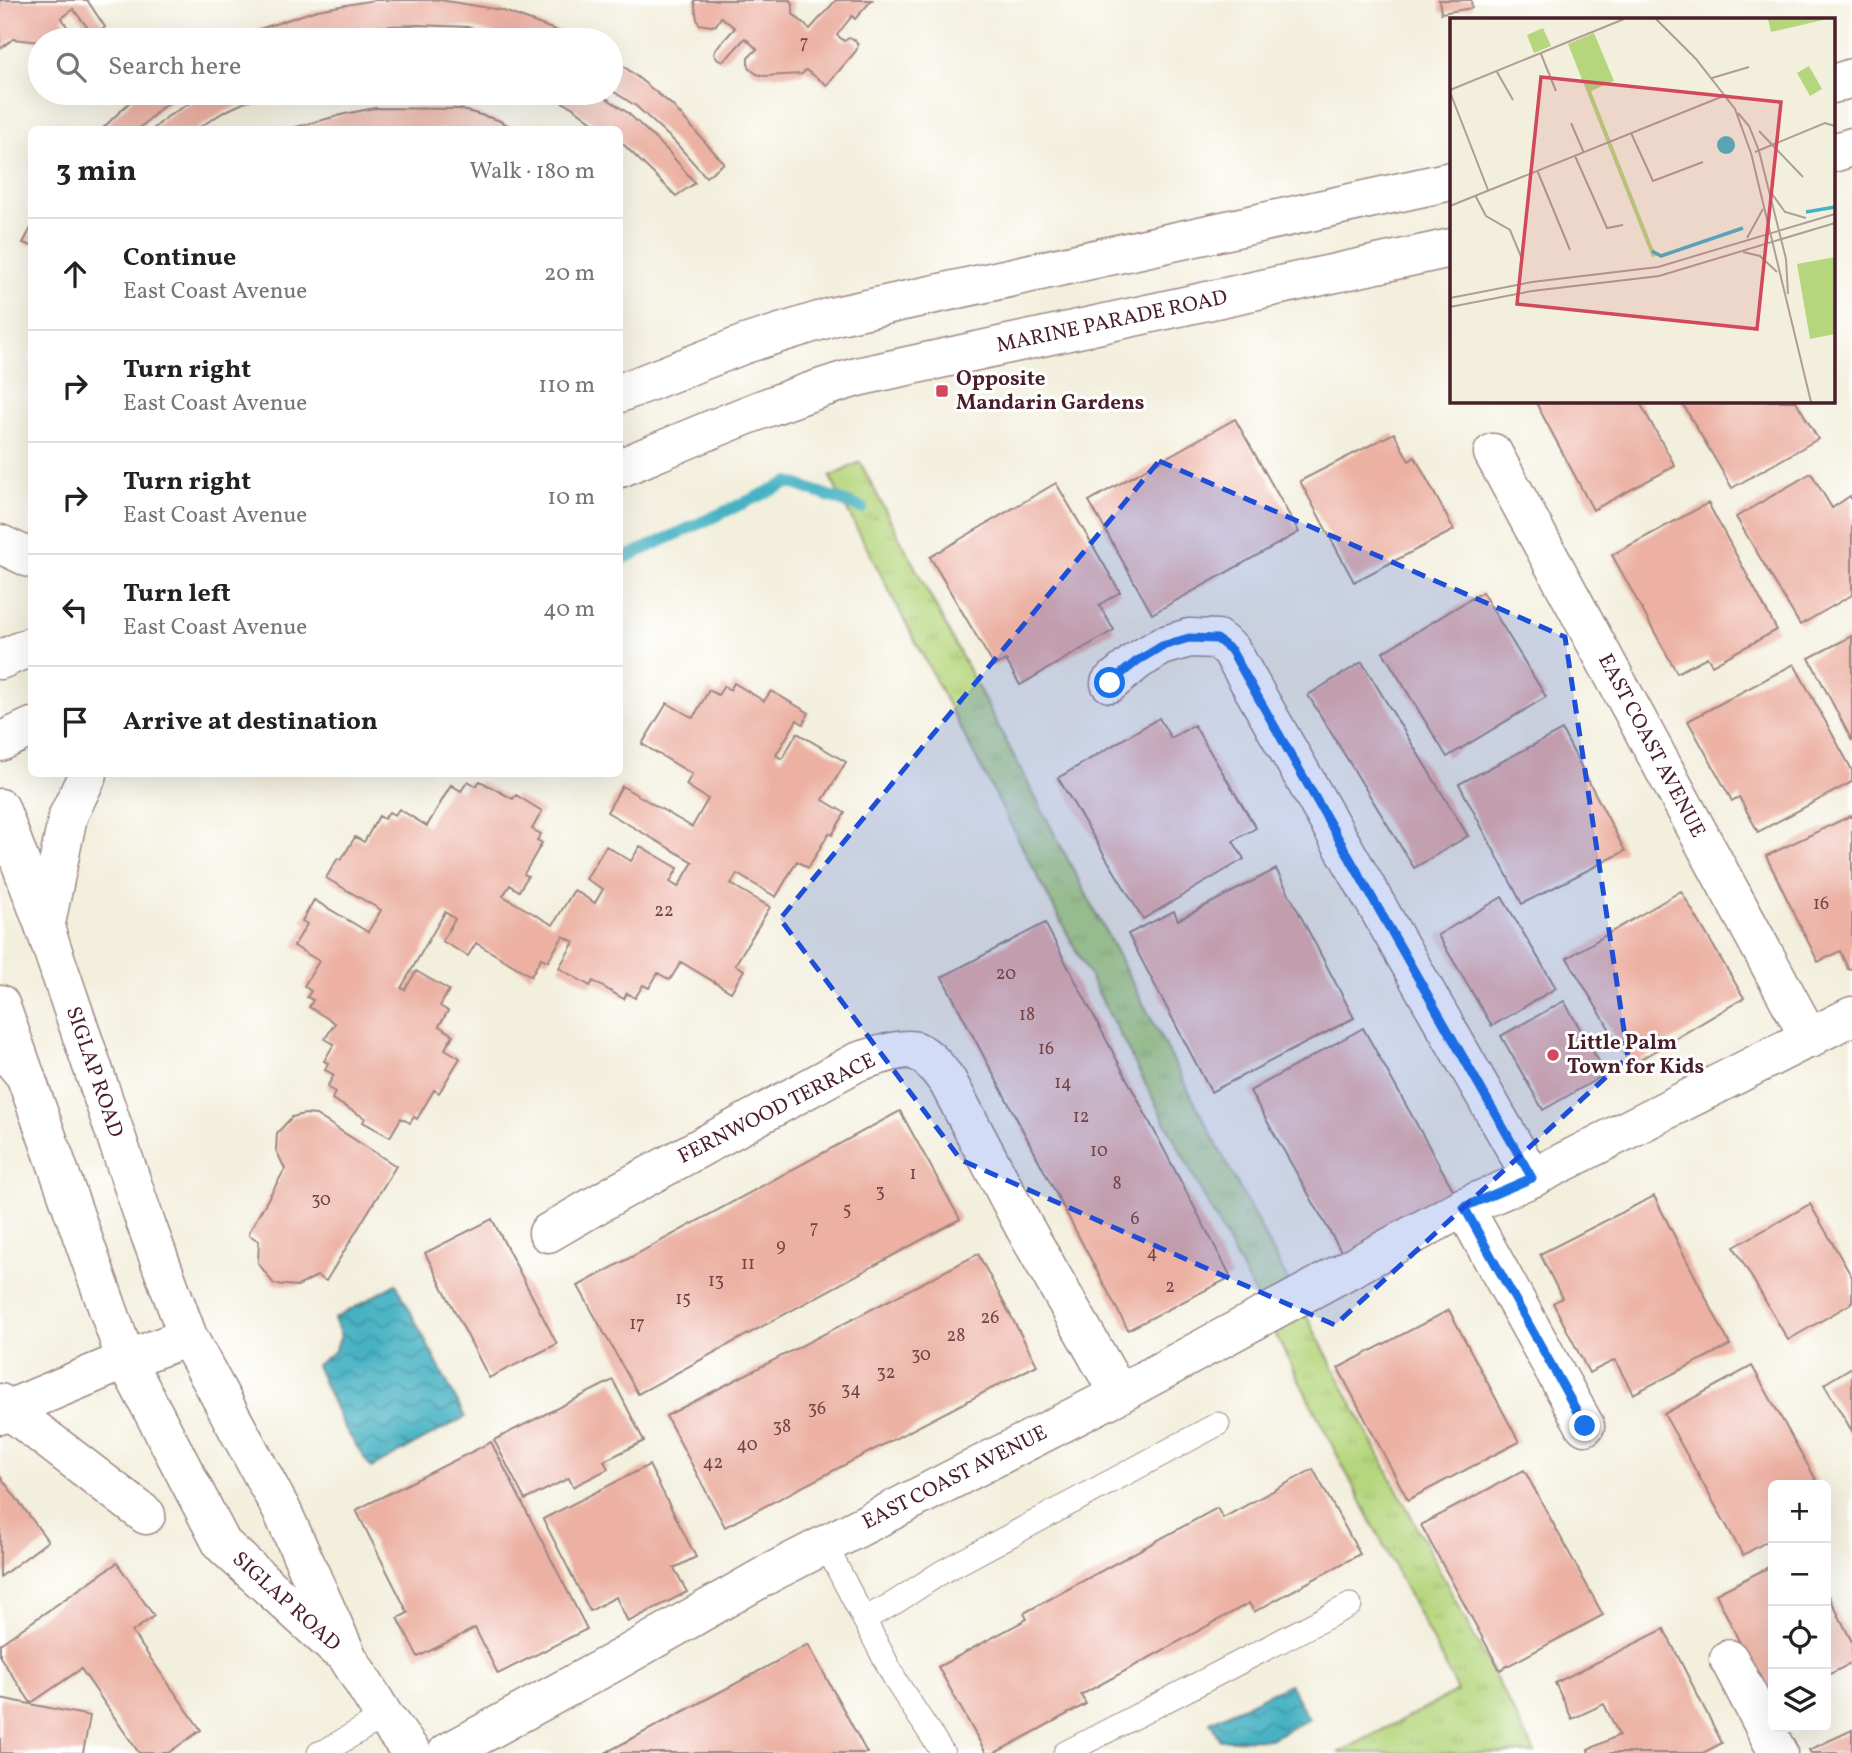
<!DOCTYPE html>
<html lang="en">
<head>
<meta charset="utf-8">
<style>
	:root { --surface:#fff; --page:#f2f2f2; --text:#222; --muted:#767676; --line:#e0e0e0 }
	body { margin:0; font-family:Vollkorn,serif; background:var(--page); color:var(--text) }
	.controls { position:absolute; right:21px; bottom:21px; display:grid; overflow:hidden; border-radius:10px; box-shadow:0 7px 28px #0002 }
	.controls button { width:63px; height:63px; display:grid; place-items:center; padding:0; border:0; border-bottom:2px solid var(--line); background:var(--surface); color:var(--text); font:35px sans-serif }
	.stop { position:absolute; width:21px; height:21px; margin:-16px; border:5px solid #1a73e8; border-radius:50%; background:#fff }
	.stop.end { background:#1a73e8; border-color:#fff; box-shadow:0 2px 7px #0008 }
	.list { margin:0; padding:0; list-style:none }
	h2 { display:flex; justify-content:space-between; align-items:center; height:91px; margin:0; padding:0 28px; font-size:30px }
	h2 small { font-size:23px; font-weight:400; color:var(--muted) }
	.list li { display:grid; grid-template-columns:46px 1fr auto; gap:21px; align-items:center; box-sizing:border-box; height:112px; padding:0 28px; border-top:2px solid var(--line) }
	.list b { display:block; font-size:26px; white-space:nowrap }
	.list p { margin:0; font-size:23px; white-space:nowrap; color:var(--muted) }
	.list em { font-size:23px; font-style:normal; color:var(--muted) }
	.icon { flex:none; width:38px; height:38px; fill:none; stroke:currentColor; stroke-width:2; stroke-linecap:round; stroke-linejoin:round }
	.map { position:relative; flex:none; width:1852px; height:1753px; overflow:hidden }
	.search { position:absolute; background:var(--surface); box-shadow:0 7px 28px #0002; left:28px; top:28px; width:595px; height:77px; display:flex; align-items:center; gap:18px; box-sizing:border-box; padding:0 24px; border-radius:38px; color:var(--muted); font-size:26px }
	.panel { position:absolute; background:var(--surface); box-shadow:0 7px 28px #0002; left:28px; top:126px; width:595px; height:651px; border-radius:10px }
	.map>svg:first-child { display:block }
</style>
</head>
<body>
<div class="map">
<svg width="1852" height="1753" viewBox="0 0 1852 1753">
	<defs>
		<pattern id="grass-tufts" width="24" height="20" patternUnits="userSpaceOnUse" patternTransform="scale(1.75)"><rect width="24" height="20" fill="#b5d67d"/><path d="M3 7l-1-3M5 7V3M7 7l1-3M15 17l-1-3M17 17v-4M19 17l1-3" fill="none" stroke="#9db76c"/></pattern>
		<pattern id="water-waves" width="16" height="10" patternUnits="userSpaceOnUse" patternTransform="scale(1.75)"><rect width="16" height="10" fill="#46b2c3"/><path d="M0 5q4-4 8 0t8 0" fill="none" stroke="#3c909f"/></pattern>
	</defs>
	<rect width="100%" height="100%" fill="#fff"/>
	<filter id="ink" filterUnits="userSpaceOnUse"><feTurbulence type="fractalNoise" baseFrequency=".0143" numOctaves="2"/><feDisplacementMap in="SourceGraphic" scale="14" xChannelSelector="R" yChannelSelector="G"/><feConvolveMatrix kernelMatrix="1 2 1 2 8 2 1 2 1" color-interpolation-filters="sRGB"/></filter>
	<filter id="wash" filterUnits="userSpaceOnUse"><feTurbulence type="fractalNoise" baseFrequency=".00686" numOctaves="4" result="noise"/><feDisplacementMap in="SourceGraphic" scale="28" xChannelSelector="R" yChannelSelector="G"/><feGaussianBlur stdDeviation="1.57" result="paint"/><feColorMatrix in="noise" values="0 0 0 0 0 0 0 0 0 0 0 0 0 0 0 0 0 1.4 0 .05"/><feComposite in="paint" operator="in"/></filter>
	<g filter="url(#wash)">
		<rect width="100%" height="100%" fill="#f3efdd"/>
		<polygon fill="url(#grass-tufts)" stroke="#807a54" stroke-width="2" points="860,462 1535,1753 1338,1753 1458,1691 1260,1304 830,477"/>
		<g fill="url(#water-waves)" stroke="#486877" stroke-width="2">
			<polygon points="396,1284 465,1417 371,1468 342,1424 316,1365 334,1352 341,1336 334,1319"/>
			<polygon points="1289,1684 1309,1719 1270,1739 1220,1740 1210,1722"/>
		</g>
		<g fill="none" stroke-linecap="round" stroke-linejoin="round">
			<polyline stroke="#46b2c3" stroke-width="12" points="620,560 789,482 862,508"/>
		</g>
		<g id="blocks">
			<g fill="#ecb1a3">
				<polygon points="0,0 87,0 105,27 100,33 92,33 73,9 62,18 70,32 65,40 40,40 40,42 13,39 0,49"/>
				<polygon points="375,0 440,0 501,10 563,33 576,40 516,40 469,27 417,25 364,27 309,40 231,40 239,36 317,10"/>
				<polygon points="694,0 790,0 793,3 793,14 810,29 836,0 872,0 855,19 852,16 837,35 844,41 849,38 855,40 858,45 856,51 827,85 806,70 802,74 765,76 757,74 750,69 748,63 748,58 757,49 745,38 728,57 723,61 717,59 714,54 716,49 735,28 721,17 716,25 711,26 699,24 697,19"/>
				<polygon points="1439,0 1471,0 1472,8 1441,13"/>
				<polygon points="411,34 459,36 472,39 368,40 367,38"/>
				<polygon points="611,58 621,64 672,105 724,163 706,177 674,141 636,106 611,90"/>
				<polygon points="139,93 184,93 161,108 138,130 101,130"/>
				<polygon points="206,93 265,93 224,112 195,130 152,130 167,117"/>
				<polygon points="545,93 599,93 628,113 668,151 695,183 676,196 620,141 620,130 603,130 572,107"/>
				<polygon points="374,108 460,109 498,120 517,130 285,130 345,114"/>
				<polygon points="32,226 32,246 23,243"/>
				<polygon points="1535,401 1639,401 1675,466 1593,510"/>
				<polygon points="1681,401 1796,401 1818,439 1732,488"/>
				<polygon points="1235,419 1299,532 1152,614 1089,501"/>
				<polygon points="1394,433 1409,461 1415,457 1454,530 1354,582 1300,481"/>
				<polygon points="1811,473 1832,508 1850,496 1852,500 1852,595 1800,625 1736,517"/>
				<polygon points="1056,483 1120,592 1099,605 1114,630 1020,685 1006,660 994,666 930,557"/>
				<polygon points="1708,503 1777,630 1712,665 1707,657 1677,673 1612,555"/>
				<polygon points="1482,592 1546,697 1447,757 1383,652"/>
				<polygon points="1852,636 1852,741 1809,658"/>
				<polygon points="1362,662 1468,836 1414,868 1308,695"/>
				<polygon points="1794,664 1852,770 1852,782 1758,832 1739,797 1732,801 1688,721"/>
				<polygon points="734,683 764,701 771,691 809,713 803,724 797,720 776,755 782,759 797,733 846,762 823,800 845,813 832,835 829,833 808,868 797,861 776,897 737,874 731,884 770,907 735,965 744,970 731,992 681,962 670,980 658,973 649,988 643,985 635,998 627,993 624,999 593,981 590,986 559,968 574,942 563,936 548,961 541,958 531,976 476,943 468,956 442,941 455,919 445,912 401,988 405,990 416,971 449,990 440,1006 448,1011 439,1026 453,1035 445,1049 460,1058 439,1093 434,1090 417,1119 414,1117 410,1123 401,1118 390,1137 363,1122 365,1118 332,1099 335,1092 327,1087 334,1075 325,1070 328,1063 324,1061 334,1044 325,1039 335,1023 309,1007 313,1000 307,997 311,991 304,986 319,961 294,946 307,924 302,921 314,900 368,932 381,910 326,878 338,858 341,860 355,837 364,842 379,816 384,819 389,812 395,815 399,809 427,826 451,785 461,791 468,781 476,786 480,781 513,799 516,795 542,811 532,829 541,834 537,840 542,843 524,874 528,876 519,891 510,885 503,896 553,925 574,890 595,903 603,889 586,879 606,846 631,861 640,846 678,868 670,882 678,887 693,862 607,812 622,786 692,827 708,799 686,785 692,774 642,744 667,703 693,718 709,690 718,695 724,686 730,690"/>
				<polygon points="1159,718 1171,738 1194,725 1256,828 1233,841 1244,859 1143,919 1058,778"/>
				<polygon points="1562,730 1625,851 1522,904 1459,784"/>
				<polygon points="1852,815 1852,968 1848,969 1840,951 1818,962 1766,856"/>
				<polygon points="1276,869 1354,1018 1211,1092 1128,934 1174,911 1178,920"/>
				<polygon points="1681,891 1744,998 1631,1065 1567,958"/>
				<polygon points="1502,897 1556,988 1492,1026 1438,935"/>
				<polygon points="1045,923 1231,1277 1128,1330 942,977"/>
				<polygon points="1564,1001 1606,1074 1543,1110 1501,1036"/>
				<polygon points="1363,1028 1455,1193 1343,1255 1250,1091"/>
				<polygon points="900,1111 960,1219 638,1394 578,1286"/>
				<polygon points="305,1114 316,1115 396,1166 326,1281 317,1276 298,1286 274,1284 258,1263 259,1241 249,1235 249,1232 285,1169 276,1150 277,1133 292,1117"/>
				<polygon points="1654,1196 1730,1345 1633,1394 1615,1360 1589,1373 1553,1303 1562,1298 1540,1254"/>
				<polygon points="1810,1204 1852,1277 1852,1303 1788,1340 1734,1247"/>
				<polygon points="492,1219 557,1344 489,1378 425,1253"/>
				<polygon points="978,1254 1037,1365 725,1527 666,1416"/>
				<polygon points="1449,1310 1519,1442 1408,1500 1338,1368"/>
				<polygon points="1752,1366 1819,1485 1773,1485 1773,1538 1743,1555 1664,1414"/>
				<polygon points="1852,1367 1852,1431 1824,1384"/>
				<polygon points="613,1380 644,1441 604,1461 608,1469 573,1487 569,1478 525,1500 494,1440"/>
				<polygon points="491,1442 587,1629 498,1674 475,1628 418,1657 398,1618 408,1613 356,1510"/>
				<polygon points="649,1465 696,1557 674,1568 687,1592 628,1622 616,1597 590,1611 543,1519"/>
				<polygon points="1313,1469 1360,1554 1254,1612 1249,1603 1081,1695 1086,1704 995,1753 986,1753 938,1667 1027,1619 1024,1613 1217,1508 1223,1518"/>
				<polygon points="1524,1470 1603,1615 1500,1670 1421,1525"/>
				<polygon points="0,1476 48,1541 0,1577"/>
				<polygon points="117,1563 154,1616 132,1632 201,1730 168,1753 139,1753 81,1669 31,1703 0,1657 0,1644"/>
				<polygon points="1773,1565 1773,1702 1770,1704 1716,1594"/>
				<polygon points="1826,1590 1852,1642 1852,1663 1826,1676"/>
				<polygon points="1664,1629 1722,1743 1703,1753 1589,1753 1588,1750 1619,1735 1604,1704 1572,1719 1555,1683"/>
				<polygon points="808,1644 867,1753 605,1753 750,1676"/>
				<polygon points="0,1698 90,1716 83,1753 0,1753"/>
				<polygon points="1852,1730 1852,1753 1811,1753 1809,1750"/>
			</g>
		</g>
	</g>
	<g filter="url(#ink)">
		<use href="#blocks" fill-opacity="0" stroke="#9e8784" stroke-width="2"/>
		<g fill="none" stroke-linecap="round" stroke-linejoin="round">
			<defs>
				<g id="service">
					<polyline points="825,1544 897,1683 943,1753"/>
					<polyline points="864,1619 894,1603 942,1572 1218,1424"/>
					<polyline points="319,1753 327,1750 384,1716"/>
					<polyline points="1065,1753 1350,1605"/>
				</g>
				<g id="minor">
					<polyline points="1493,453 1810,1039"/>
					<polyline points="1110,683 1137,661 1162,646 1189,638 1217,639 1231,650 1532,1178"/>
					<polyline points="1464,1207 1585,1426"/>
					<path d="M548,1233L615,1194L857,1062C871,1058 904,1046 916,1051C930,1057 939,1070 948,1082L1023,1225L1119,1394"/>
					<polyline points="0,1403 146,1515"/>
					<polyline points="0,1415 9,1409 126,1360 188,1337"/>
					<polyline points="1729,1659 1778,1753"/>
					<polyline points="447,1753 614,1662 772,1572 1119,1394 1464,1207 1532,1178 1852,1016"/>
				</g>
				<g id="secondary">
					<polyline points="0,808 45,928 145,1221 188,1337 282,1511 348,1658 384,1716 412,1753"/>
					<polyline points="0,1004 126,1360 222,1544 336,1648"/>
				</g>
				<g id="primary">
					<polyline points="1833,84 1852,78"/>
					<polyline points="1833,153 1852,147"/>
					<polyline points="620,393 745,344 835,316 1451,181"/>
					<path d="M620,468C698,435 775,401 857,377L1451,248"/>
					<polyline points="0,544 32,559"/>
					<polyline points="0,660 32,646"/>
					<polyline points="0,742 32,727"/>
					<polyline points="45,928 68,816 88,774"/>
					<polyline points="0,1046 25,1075"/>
				</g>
			</defs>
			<use href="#service" stroke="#9e8784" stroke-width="25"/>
			<use href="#minor" stroke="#9e8784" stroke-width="41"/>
			<use href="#secondary" stroke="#9e8784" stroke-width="41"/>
			<use href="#primary" stroke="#9e8784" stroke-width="41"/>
			<use href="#service" stroke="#fff" stroke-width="23"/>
			<use href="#minor" stroke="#fff" stroke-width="38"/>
			<use href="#secondary" stroke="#fff" stroke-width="38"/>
			<use href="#primary" stroke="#fff" stroke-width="38"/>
		</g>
	</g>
	<g fill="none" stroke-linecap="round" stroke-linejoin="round" filter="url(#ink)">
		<polyline stroke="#1a73e8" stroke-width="9" points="1110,683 1137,661 1162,646 1189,638 1217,639 1231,650 1532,1178 1464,1207 1585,1426"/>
	</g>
	<path fill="#1d4ed8" fill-opacity="0.2" stroke="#1d4ed8" stroke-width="5" stroke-dasharray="14 9" stroke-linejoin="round" d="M1159,461L1565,637L1628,1057L1335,1325L961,1160L780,919Z"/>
	<g fill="#d1495b" stroke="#fff" stroke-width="2.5">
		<rect x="935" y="384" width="14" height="14" rx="3.5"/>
		<circle cx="1553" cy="1055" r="7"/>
	</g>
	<g text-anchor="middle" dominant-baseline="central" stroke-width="6" stroke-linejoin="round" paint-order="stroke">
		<g font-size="18" fill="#724449">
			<text x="804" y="43">7</text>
			<text x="1821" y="904">16</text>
			<text x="664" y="911">22</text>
			<text x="1006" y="974">20</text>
			<text x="1027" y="1015">18</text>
			<text x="1046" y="1049">16</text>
			<text x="1063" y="1083">14</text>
			<text x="1081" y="1117">12</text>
			<text x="1099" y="1151">10</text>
			<text x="913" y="1174">1</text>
			<text x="1117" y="1184">8</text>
			<text x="880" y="1192">3</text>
			<text x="321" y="1200">30</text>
			<text x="847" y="1210">5</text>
			<text x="1135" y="1219">6</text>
			<text x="814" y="1228">7</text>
			<text x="781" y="1246">9</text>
			<text x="1152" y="1253">4</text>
			<text x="748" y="1264">11</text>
			<text x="716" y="1281">13</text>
			<text x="1170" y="1287">2</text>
			<text x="683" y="1299">15</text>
			<text x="990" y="1318">26</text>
			<text x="637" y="1324">17</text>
			<text x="956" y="1336">28</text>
			<text x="921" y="1355">30</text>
			<text x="886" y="1373">32</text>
			<text x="851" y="1390">34</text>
			<text x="817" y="1409">36</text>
			<text x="782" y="1427">38</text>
			<text x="747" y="1445">40</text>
			<text x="713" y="1463">42</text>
		</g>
		<g font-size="21" fill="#4a1f2b" stroke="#fff">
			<text transform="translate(1112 322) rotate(-12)">MARINE PARADE ROAD</text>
			<text transform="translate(1651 746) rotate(62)">EAST COAST AVENUE</text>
			<text transform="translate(94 1072) rotate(71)">SIGLAP ROAD</text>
			<text transform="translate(777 1109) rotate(-27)">FERNWOOD TERRACE</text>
			<text transform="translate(955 1478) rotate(-27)">EAST COAST AVENUE</text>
			<text transform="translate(286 1602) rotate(42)">SIGLAP ROAD</text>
		</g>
		<g font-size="21" font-weight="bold" fill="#4a1f2b" stroke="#fff" text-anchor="start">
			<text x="956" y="379">Opposite<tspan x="956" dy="24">Mandarin Gardens</tspan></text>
			<text x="1567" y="1043">Little Palm<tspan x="1567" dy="24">Town for Kids</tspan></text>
		</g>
	</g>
	<g transform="translate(1450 18)">
		<rect width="385" height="385" fill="#f3efdd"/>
		<path d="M318,1H377L321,14ZM93,10L101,28L84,35L77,17ZM144,15L164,63L141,73L206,238L202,239L118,26Z" fill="#b5d67d"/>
		<path d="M359,48L372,71L360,78L347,55ZM385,239V316L360,321L347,246Z" fill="#b5d67d"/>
		<path d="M267 127a9 9 0 1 1 18 0a9 9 0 1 1-18 0Z" fill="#46b2c3"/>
		<path fill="none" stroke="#46b2c3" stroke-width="3.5" d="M356,194L385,189M202,233L211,238L293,210"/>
		<path fill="none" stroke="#af9c96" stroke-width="2" d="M206,1L246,41L285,91L301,135L361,384M91,36L106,73M47,54L63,82M262,60L299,49M0,72L174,1M0,74L38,172M288,95L299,108L309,133L336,241L338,276M121,105L134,135M309,113L353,159M181,115L203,163L253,144M305,134L375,105L385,108M125,138L157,210L173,207M87,152L120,232M322,176L335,194L356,200M25,177L36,198L60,212L72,241M0,188L276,77M297,220L313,191M293,234L310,238L327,254M0,280L82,264L208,249L385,196M0,289L82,273L209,258L385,205"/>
		<path fill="#d1495b" fill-opacity="0.15" stroke="#d1495b" stroke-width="3.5" d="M91,59L331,84L307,311L67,286Z"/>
		<rect width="385" height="385" fill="none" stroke="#4a1f2b" stroke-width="3.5"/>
	</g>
</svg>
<div class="controls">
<button>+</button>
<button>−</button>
<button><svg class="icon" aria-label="locate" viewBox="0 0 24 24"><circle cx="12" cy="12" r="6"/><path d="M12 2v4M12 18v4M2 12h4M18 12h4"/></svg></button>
<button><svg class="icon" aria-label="layers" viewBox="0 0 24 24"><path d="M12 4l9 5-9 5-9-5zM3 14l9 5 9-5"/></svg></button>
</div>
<div class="stop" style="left:1110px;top:683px"></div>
<div class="stop end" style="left:1585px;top:1426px"></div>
<div class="search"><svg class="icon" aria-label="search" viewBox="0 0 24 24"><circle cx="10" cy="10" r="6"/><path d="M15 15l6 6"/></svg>Search here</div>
<section class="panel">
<h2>3 min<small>Walk · 180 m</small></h2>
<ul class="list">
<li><svg class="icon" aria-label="ahead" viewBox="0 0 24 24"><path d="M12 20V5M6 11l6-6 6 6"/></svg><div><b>Continue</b><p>East Coast Avenue</p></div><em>20 m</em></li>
<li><svg class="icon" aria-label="right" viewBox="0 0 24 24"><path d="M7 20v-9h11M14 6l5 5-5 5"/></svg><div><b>Turn right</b><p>East Coast Avenue</p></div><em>110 m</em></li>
<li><svg class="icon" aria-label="right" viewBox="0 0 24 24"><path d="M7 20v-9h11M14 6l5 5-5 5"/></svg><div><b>Turn right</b><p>East Coast Avenue</p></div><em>10 m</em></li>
<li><svg class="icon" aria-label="left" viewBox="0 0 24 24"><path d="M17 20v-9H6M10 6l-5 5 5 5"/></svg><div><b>Turn left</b><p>East Coast Avenue</p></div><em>40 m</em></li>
<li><svg class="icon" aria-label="arrive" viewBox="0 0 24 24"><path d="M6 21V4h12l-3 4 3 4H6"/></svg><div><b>Arrive at destination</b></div></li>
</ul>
</section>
</div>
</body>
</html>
